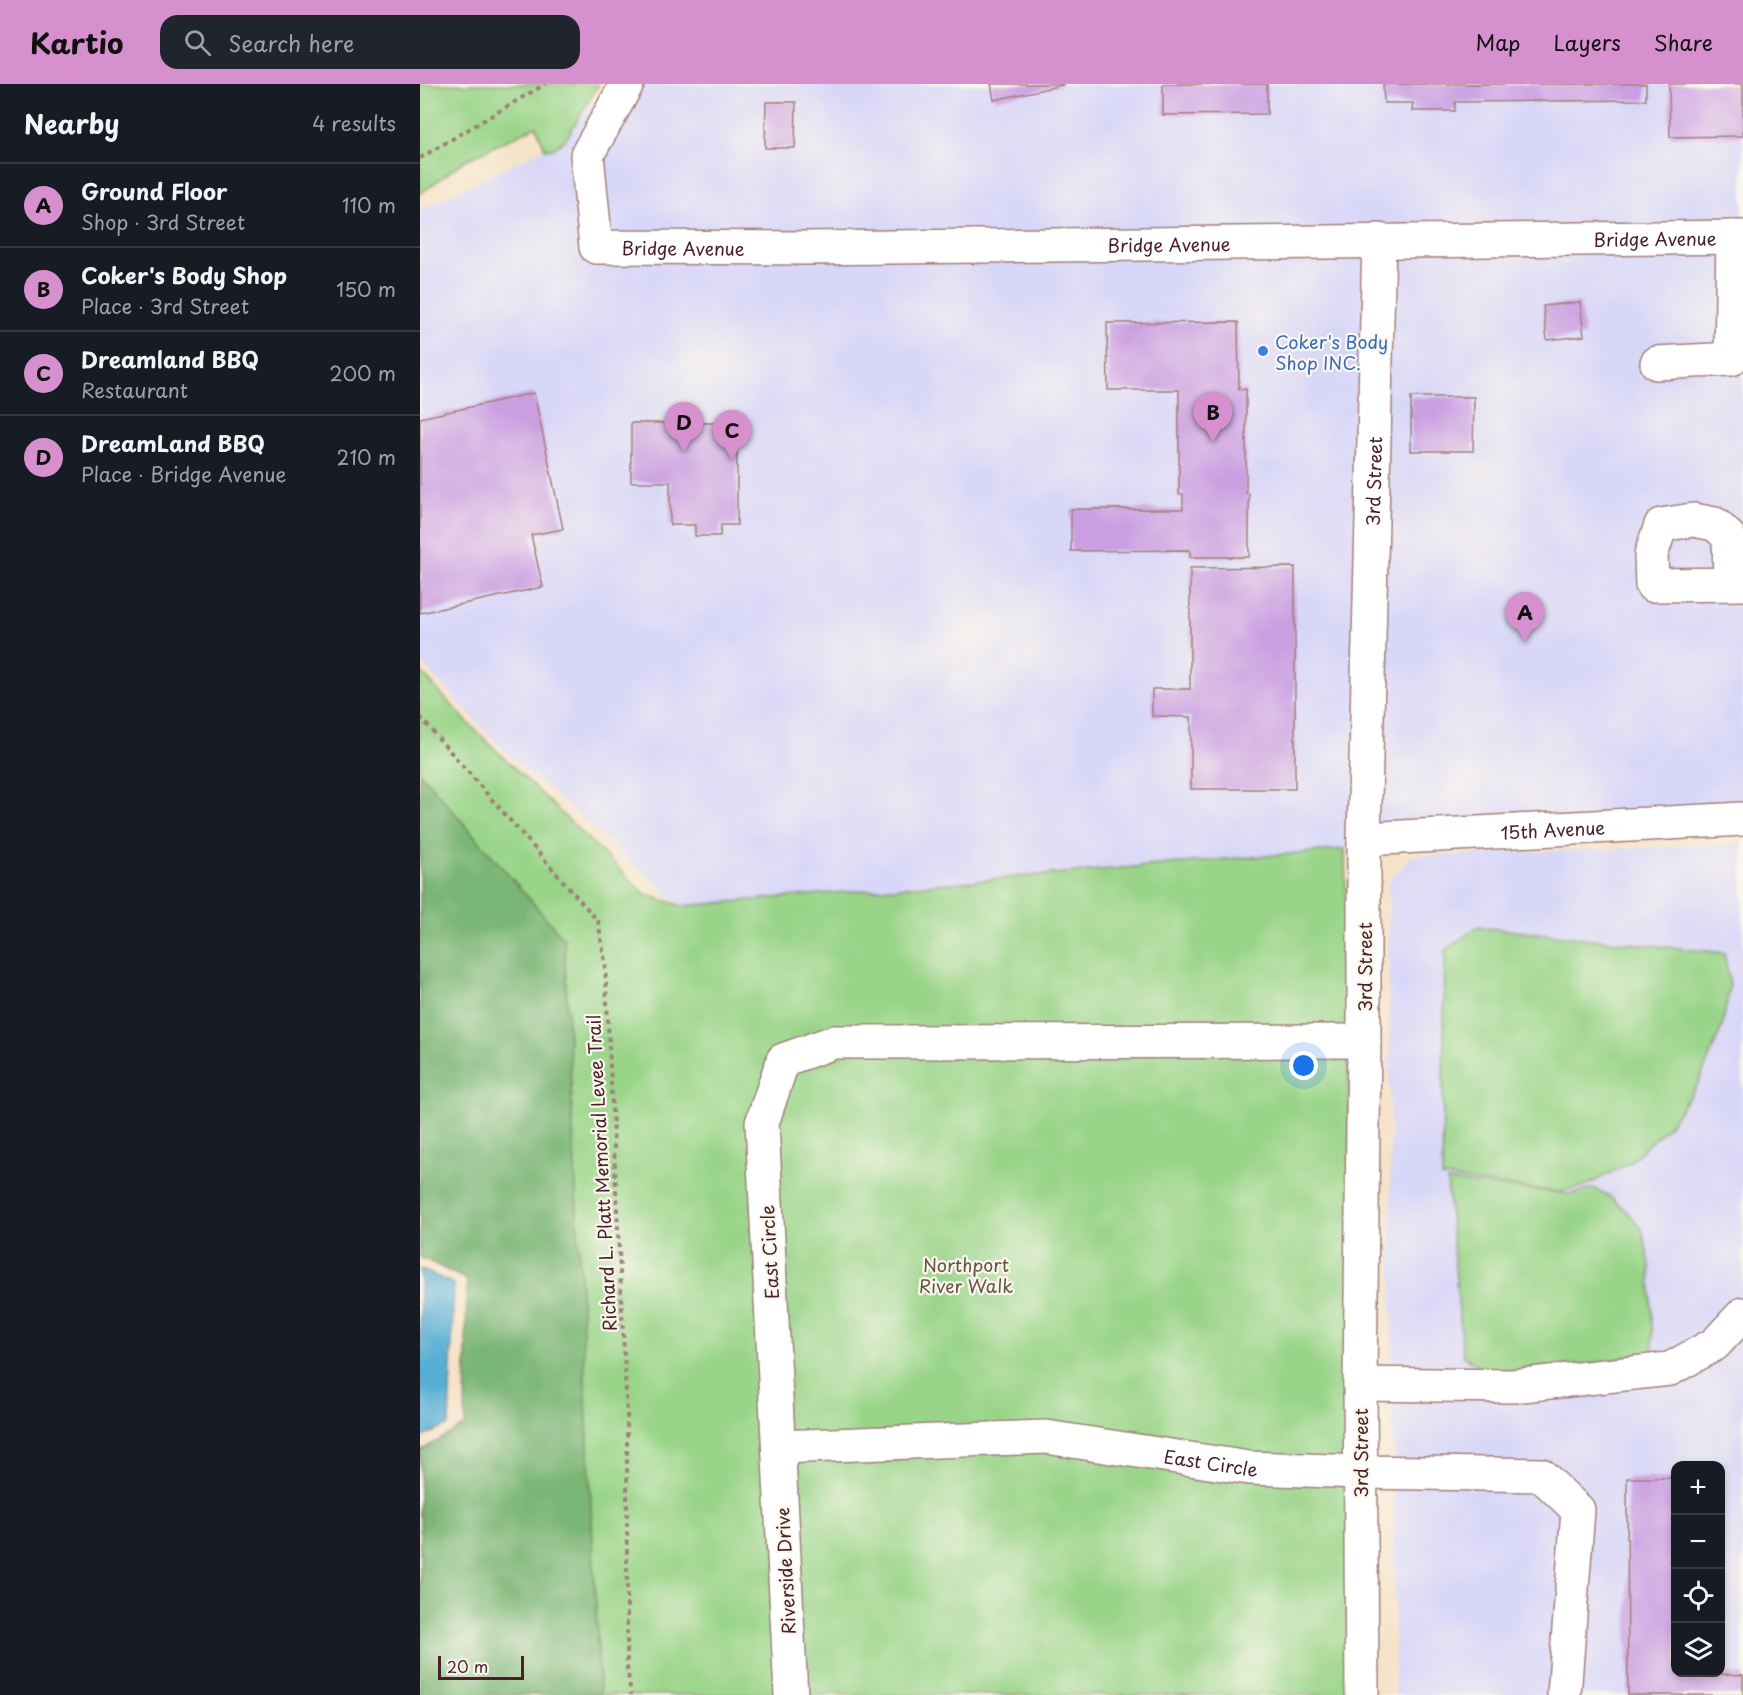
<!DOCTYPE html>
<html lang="en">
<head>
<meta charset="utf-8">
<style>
	:root { --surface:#171b24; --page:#20242c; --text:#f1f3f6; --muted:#9ea1a6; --line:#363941; --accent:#d690ce }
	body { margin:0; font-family:"Playpen Sans",sans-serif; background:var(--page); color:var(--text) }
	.controls { position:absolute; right:18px; bottom:18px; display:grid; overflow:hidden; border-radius:12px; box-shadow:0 3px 9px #0003 }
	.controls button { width:54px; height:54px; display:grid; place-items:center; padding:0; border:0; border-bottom:2px solid var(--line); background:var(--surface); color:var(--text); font:30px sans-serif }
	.scale { position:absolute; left:18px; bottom:15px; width:86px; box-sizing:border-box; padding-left:6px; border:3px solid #4a1f2b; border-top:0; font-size:16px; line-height:21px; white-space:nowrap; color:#4a1f2b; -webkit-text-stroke:4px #fbf7ec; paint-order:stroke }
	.you { position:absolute; left:884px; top:982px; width:21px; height:21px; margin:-15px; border:4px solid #fff; border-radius:50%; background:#1a73e8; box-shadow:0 0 0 9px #1a73e833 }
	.badge { display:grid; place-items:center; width:39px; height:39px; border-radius:50%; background:var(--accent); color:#111; font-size:20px; font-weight:700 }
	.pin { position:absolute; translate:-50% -50px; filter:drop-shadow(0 2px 3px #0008) }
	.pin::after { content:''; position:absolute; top:32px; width:21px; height:18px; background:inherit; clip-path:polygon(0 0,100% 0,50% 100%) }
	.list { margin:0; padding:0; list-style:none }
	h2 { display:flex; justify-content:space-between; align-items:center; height:78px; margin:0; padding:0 24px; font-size:26px }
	h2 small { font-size:20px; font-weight:400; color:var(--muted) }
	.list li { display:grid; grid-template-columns:39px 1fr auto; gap:18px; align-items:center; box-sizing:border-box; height:84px; padding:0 24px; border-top:2px solid var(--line) }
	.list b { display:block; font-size:22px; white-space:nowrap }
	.list p { margin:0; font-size:20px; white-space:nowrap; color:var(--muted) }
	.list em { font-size:20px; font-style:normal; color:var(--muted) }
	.icon { flex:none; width:33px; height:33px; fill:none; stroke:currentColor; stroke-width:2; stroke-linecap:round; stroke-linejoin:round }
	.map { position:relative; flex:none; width:1323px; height:1611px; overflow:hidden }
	header { display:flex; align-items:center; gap:36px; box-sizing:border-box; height:84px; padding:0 30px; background:var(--accent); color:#111 }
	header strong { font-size:28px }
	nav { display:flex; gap:33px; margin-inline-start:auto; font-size:21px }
	.search { width:420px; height:54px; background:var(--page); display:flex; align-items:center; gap:15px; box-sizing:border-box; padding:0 21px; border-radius:18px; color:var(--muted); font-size:22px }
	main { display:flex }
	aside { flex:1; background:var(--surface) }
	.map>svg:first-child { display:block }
</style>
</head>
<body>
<header>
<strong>Kartio</strong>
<div class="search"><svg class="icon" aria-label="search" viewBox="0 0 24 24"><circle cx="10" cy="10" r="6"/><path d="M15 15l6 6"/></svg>Search here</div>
<nav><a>Map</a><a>Layers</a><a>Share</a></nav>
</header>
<main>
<aside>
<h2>Nearby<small>4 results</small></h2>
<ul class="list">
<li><span class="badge">A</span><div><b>Ground Floor</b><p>Shop · 3rd Street</p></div><em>110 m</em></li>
<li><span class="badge">B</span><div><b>Coker's Body Shop</b><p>Place · 3rd Street</p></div><em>150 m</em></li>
<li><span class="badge">C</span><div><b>Dreamland BBQ</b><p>Restaurant</p></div><em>200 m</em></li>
<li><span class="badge">D</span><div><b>DreamLand BBQ</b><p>Place · Bridge Avenue</p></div><em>210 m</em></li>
</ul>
</aside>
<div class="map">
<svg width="1323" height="1611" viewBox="0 0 1323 1611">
	<rect width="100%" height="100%" fill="#fbf7ec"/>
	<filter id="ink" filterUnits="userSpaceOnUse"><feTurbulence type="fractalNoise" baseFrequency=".0167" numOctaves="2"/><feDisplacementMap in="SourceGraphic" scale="12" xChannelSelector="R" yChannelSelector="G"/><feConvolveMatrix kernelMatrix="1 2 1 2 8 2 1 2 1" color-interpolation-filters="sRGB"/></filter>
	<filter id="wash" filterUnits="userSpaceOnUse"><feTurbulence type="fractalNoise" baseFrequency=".008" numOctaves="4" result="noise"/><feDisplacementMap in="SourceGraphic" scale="24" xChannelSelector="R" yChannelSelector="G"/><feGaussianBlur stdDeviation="1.35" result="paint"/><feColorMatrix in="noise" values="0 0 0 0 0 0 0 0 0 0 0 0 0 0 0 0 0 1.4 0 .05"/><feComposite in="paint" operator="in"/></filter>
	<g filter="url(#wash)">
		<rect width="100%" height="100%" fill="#f5e2c8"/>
		<g fill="#d9d7f8" fill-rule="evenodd">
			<polygon points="196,0 1323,0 1323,742 925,765 887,772 262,822 83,665 0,577 0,126 130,62"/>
			<path d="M1323,760V1611H975L968,799L991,772ZM1256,1382H1300V1588H1256Z"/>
		</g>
		<g fill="#99d488" stroke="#727a5a" stroke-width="1.5">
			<polygon points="0,0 179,0 146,55 133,65 125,65 116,42 44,77 0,110"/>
			<polygon points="0,587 50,641 225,810 262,822 925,765 938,1611 180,1611 144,855 0,689"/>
			<polygon points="1057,843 1304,869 1310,901 1302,943 1278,1000 1248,1042 1208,1080 1165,1102 1138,1108 1022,1093 1025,867"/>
			<polygon points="1027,1097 1151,1110 1174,1104 1189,1112 1207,1127 1222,1145 1230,1181 1233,1269 1167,1280 1066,1288 1043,1271"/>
		</g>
		<polygon fill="#7ab674" stroke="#626a50" stroke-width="1.5" points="0,689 144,855 180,1611 0,1611 0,1367 45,1341 47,1196 0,1173"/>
		<polygon fill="#57aed4" stroke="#506680" stroke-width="1.5" points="0,1185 34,1200 29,1341 0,1354"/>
		<g id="blocks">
			<g fill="#ca9fe2">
				<polygon points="571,0 643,0 643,1 574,16"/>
				<polygon points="743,0 847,0 847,30 743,31"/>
				<polygon points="963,0 1226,0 1226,16 1035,18 1035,27 992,27 993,19 964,19"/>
				<polygon points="1249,0 1323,0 1323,52 1250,53"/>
				<polygon points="346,18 376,18 375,64 345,64"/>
				<polygon points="1160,218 1164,252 1127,256 1123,222"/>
				<polygon points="818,238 819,306 826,305 826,409 829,410 829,473 770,473 770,466 651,467 651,425 763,425 763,410 759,410 759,306 688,306 687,239"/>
				<polygon points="114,309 143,445 111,451 123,503 0,529 0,334"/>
				<polygon points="991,313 1054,313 1053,367 991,367"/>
				<polygon points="211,339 317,339 317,441 301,441 300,452 275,452 275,441 250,441 250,398 211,398"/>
				<polygon points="875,483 875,705 771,705 771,633 732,632 732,605 770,605 770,484"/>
				<polygon points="1207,1394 1256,1394 1256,1588 1323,1591 1323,1611 1208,1611"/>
			</g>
		</g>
	</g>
	<g filter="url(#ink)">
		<use href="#blocks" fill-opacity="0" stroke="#a0807a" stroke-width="1.5"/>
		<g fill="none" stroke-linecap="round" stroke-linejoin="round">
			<defs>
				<g id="minor">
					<path id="s1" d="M207,0L167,71L176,163L385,164L1323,153"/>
					<polyline points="1237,279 1311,275 1313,153"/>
					<polyline points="1310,500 1309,453 1295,440 1273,436 1241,441 1231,471 1232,501 1323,500"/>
					<path id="s2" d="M944,755L1323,735"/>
					<polyline points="940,1300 1093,1302 1250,1285 1295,1260 1323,1230"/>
					<path id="s3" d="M359,1363L626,1353L829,1384L940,1388L1121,1391L1158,1426L1144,1611"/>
					<polyline points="371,1611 342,1039 363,976 414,958 944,957"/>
					<path id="s4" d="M942,1611L940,1300L944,957V755L959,156"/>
				</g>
			</defs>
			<use href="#minor" stroke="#a0807a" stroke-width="36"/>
			<g stroke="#a0807a" stroke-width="4" stroke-dasharray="4.5 4.5" stroke-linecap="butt">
				<polyline points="0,74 125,0"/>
				<polyline points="0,633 178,837 185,878 207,1331 207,1583 211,1611"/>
			</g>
			<use href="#minor" stroke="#fff" stroke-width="33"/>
		</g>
	</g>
	<circle fill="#3f7fe0" stroke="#fbf7ec" stroke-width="2" cx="843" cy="267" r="6"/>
	<g text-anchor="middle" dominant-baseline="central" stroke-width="4.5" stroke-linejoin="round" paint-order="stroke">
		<g font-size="18" fill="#4a1f2b" stroke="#fbf7ec">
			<text stroke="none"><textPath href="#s1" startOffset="1233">Bridge Avenue</textPath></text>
			<text stroke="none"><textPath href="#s1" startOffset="747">Bridge Avenue</textPath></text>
			<text stroke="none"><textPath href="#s1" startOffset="261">Bridge Avenue</textPath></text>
			<text stroke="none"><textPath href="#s4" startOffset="1214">3rd Street</textPath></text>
			<text stroke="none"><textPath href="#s2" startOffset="189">15th Avenue</textPath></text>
			<text transform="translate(944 883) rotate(-90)">3rd Street</text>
			<text transform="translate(181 1089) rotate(-93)">Richard L. Platt Memorial Levee Trail</text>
			<text transform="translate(349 1168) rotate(-93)">East Circle</text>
			<text transform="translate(940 1369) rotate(-90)">3rd Street</text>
			<text stroke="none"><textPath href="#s3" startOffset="434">East Circle</textPath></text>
			<text transform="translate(365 1487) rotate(-93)">Riverside Drive</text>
		</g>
		<g font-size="18" fill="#366cbe" stroke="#fbf7ec" text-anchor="start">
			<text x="855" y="257">Coker's Body<tspan x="855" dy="21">Shop INC.</tspan></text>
		</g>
		<g font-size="18" fill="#625547" stroke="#fbf7ec">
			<text x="546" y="1180">Northport<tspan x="546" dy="21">River Walk</tspan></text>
		</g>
	</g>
</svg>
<div class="controls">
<button>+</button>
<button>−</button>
<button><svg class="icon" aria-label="locate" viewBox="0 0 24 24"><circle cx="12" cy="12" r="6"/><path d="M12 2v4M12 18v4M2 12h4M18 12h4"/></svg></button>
<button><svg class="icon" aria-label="layers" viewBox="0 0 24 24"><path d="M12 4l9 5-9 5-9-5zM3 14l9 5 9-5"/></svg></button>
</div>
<div class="scale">20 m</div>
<div class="you"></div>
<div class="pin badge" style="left:1105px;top:558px">A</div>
<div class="pin badge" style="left:793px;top:358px">B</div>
<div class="pin badge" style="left:312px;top:376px">C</div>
<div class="pin badge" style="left:264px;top:368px">D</div>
</div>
</main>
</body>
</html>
